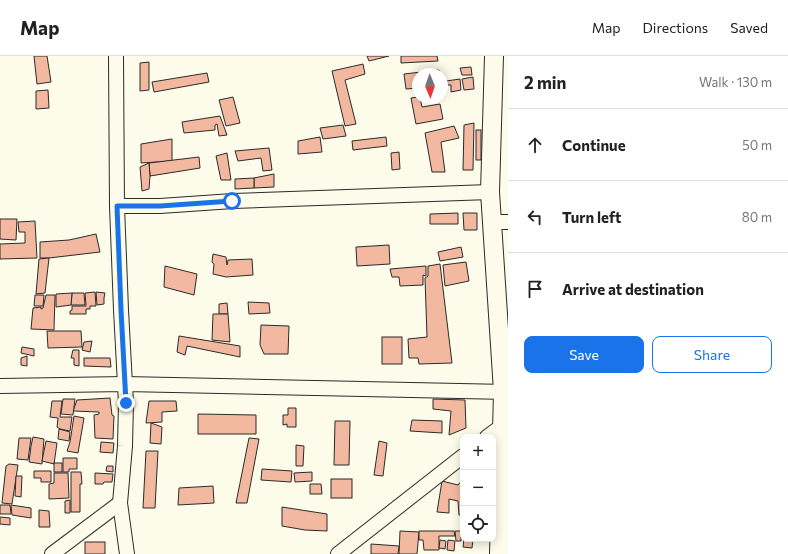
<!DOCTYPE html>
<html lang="en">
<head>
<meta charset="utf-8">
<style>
	:root { --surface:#fff; --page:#f6f6f6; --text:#202124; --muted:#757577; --line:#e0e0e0; --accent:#1a73e8 }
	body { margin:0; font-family:Commissioner,sans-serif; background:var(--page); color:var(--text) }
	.controls { position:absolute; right:12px; bottom:12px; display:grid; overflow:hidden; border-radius:8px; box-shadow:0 2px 10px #0003 }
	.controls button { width:36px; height:36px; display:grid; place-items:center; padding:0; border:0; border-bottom:1px solid var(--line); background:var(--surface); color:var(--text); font:20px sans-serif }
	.compass { position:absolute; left:412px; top:12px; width:36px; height:36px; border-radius:50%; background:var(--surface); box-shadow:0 2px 10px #0003; rotate:178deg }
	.stop { position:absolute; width:12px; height:12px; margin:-9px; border:3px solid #1a73e8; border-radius:50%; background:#fff }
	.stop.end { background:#1a73e8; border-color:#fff; box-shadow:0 1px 4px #0008 }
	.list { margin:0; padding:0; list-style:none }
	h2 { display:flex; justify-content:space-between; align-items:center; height:52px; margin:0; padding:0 16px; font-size:17px }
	h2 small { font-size:13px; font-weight:400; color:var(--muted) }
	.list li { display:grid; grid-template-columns:26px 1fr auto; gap:12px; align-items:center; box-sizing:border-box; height:72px; padding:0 16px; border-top:1px solid var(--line) }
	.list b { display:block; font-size:15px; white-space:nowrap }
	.list em { font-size:13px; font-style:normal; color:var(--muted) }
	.actions { display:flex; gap:8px; padding:12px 16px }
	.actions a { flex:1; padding:9px 0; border:1px solid var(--accent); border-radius:8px; text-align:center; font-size:14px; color:var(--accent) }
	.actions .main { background:var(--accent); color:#fff }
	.icon { flex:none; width:22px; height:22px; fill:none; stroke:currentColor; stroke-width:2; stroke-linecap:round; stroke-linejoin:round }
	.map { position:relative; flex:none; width:508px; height:498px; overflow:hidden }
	header { display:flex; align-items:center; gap:24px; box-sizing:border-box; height:56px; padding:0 20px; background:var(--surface); border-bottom:1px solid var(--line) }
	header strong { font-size:19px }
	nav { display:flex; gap:22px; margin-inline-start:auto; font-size:14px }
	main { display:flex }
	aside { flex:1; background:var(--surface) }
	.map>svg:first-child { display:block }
</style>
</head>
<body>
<header>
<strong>Map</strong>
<nav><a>Map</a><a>Directions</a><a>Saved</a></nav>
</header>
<main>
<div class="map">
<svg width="508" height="498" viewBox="0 0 508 498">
	<rect width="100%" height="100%" fill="#fdfbea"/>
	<g fill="#f2b8a0" stroke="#2b2b2b">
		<polygon points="34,0 47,0 51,26 37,28"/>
		<polygon points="367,0 389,0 369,5"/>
		<polygon points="401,0 437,0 438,5 401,7"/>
		<polygon points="149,6 149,34 140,35 140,7"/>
		<polygon points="363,8 365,18 345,24 356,68 345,70 332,15"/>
		<polygon points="471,11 472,19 462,19 460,12"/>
		<polygon points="439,14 439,18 418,18 418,32 406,33 404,18"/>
		<polygon points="207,17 209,26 154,36 152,26"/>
		<polygon points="473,21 474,33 464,34 462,23"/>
		<polygon points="460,23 461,34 451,36 451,29 447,29 446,25"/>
		<polygon points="48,34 49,52 36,53 36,35"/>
		<polygon points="233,41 240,67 226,70 219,44"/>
		<polygon points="418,41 418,42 420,42 422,51 440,48 443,63 416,68 411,42"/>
		<polygon points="220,60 227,79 219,80 217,68 215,69 215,74 184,77 182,66"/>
		<polygon points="474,67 473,114 463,114 464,69"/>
		<polygon points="343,69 346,80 323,83 320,72"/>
		<polygon points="454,70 459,82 441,86 445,116 432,116 425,77"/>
		<rect x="476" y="74" width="5" height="30"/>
		<polygon points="320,81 322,96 298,98 298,85"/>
		<polygon points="386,81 387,90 353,94 352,85"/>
		<polygon points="172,83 172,105 141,107 141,88"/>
		<polygon points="269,92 272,114 263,115 261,102 238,105 235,95"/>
		<polygon points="399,96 400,113 392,114 391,97"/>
		<polygon points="227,97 231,124 221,124 216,100"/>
		<polygon points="199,101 200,112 150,120 149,107"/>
		<polygon points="149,107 150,120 149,133 142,135 140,111"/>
		<polygon points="274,118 274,131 254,132 254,122"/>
		<polygon points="254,122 254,132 235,133 235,123"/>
		<polygon points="458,157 458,168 430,168 430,158"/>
		<polygon points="463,157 477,157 477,174 464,174"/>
		<polygon points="0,163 17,163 16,184 0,183"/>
		<polygon points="35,165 37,202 0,203 0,188 25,187 25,176 19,176 18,166"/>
		<polygon points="96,178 100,196 49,202 40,202 40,186 69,184"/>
		<polygon points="389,189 390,208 357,210 356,191"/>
		<polygon points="461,191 463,201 440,205 438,196"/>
		<polygon points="213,198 226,201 227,209 228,204 252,203 253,219 226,221 213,218 214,208 212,206"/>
		<polygon points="49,202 45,237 36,238 39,203"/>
		<polygon points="466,206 469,225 445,230 443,209"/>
		<polygon points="440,208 452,307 419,308 418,302 409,302 408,283 427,281 425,222 428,220 428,210"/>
		<polygon points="165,210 197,218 194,239 164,231"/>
		<polygon points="426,210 426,220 423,219 423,229 400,230 399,221 392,221 390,213"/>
		<polygon points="95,236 96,250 90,250 90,253 86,253 86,258 70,258 70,255 72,254 72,250 86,250 85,237"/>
		<polygon points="96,236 105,237 104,242 104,248 97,249"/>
		<polygon points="72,237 84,237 85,249 71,249"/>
		<polygon points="72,237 71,249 56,251 56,238"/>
		<polygon points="35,239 44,239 43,250 34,250"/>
		<polygon points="46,239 55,239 54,274 31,273 33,252 41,251 41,253 43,252"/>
		<polygon points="248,246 269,247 270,257 249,258"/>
		<polygon points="227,247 228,258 219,258 219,248"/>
		<polygon points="213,258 228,258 230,286 212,284"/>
		<polygon points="261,269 289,270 288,298 264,298 260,289"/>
		<polygon points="47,275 81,275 82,291 48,292"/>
		<polygon points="179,280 240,290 240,301 187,290 185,299 177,296"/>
		<rect x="382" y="281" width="20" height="27"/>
		<polygon points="92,285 90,296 82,294 84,286"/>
		<polygon points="22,291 34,293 34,300 21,297"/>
		<polygon points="73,294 79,294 79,310 74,309 74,302 71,302"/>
		<polygon points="27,300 27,310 21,309 21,302"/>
		<polygon points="84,302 110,302 111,311 84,310"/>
		<polygon points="110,342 112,359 114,360 113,383 95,382 94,359 99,358 99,356 73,355 77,344"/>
		<polygon points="63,343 75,343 73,359 61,358"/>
		<polygon points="433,343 465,344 466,372 449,379 451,355 433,353"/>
		<polygon points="52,345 62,345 60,361 72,361 70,375 60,373 57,371 58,362 50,361"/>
		<polygon points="149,345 176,345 177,355 162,356 162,366 146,367"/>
		<polygon points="288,352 296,352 296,371 287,371 287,368 283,369 283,359 288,359"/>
		<polygon points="198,358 256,359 256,378 198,378"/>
		<polygon points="74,360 84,362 78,397 67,395 70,386"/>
		<polygon points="412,364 442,365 442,377 410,375"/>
		<polygon points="335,365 350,365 349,409 334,409"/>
		<polygon points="151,367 162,371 161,388 150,387"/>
		<polygon points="59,373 70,376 69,385 58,383"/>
		<polygon points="33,381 44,383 42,408 29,406 31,390"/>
		<polygon points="19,382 31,382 28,404 17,403"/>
		<polygon points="249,382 259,383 247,447 236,447"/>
		<polygon points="46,385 57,387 54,408 42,405"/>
		<polygon points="379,385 387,387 383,420 374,419"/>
		<polygon points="101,386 114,387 113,397 100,396"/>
		<polygon points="296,389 304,390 303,410 296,410"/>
		<polygon points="146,395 158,395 155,452 143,452"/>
		<polygon points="63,402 77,402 77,413 69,413 69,416 63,416"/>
		<rect x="54" y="407" width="8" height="9"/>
		<polygon points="9,408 18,409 12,448 2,447 6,410"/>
		<polygon points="107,410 113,410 113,416 106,415"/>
		<polygon points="262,413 292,415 291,426 261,424"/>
		<polygon points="34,415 51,415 51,426 41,426 41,422 34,422"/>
		<polygon points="71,416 81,416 82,428 80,428 80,456 71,456"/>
		<polygon points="312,416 312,425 295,426 294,417"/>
		<polygon points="54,417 68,417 69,442 49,443 49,428 54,427"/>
		<polygon points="95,417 113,418 112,426 104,426 103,428 95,428"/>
		<polygon points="16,420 22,420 21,441 15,440"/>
		<rect x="331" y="423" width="21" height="19"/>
		<polygon points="463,423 463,460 459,459 458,445 449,443 449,457 437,456 442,425 458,429"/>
		<polygon points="310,428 321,428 322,438 310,438"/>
		<polygon points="213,430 214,447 178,449 179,432"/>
		<polygon points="70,444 70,457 65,457 65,445"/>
		<polygon points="0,449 10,449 11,458 0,458"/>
		<polygon points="11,449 31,452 31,462 12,459"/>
		<polygon points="282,451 327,458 327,475 305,474 282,470"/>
		<polygon points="39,454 49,455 50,471 39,471"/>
		<polygon points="0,461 10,462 10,469 0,468"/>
		<polygon points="400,475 419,476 417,498 399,498"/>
		<polygon points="419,475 454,475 455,480 439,480 439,494 424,494 423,484 419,484"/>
		<polygon points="455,475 461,475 461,485 456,485"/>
		<polygon points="464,483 473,483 472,492 463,491"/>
		<polygon points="440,484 446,485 445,493 439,492"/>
		<polygon points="448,484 455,485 454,495 447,494"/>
		<rect x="85" y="486" width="20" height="12"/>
		<polygon points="371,488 399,490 398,498 371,498"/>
	</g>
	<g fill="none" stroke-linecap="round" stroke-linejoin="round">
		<defs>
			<g id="minor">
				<polyline points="116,0 117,150 121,254 126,347 125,390 120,447 127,498"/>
				<polyline points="117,150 160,150 233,145 490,136"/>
				<polyline points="492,166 508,166"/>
				<polyline points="0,330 125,328 508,336"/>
				<polyline points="487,381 502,370"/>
				<polyline points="52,498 120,447"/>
				<polyline points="338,498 463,400"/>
			</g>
			<polyline id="tertiary" points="494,0 490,136 503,335 499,498"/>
		</defs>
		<use href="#minor" stroke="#2b2b2b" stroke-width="16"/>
		<use href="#tertiary" stroke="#2b2b2b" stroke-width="20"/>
		<use href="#minor" stroke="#fdfbea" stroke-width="14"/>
		<use href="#tertiary" stroke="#fdfbea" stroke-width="18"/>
	</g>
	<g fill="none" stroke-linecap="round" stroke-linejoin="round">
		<polyline stroke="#1a73e8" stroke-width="5" points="126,347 121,254 117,150 160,150 232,145"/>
	</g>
</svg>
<div class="controls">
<button>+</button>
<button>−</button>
<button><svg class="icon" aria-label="locate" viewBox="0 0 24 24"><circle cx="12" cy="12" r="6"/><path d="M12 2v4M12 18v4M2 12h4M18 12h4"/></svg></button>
</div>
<svg class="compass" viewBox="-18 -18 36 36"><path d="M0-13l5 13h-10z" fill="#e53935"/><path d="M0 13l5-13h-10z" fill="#757577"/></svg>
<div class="stop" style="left:232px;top:145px"></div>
<div class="stop end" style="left:126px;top:347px"></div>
</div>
<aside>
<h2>2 min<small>Walk · 130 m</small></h2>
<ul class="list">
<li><svg class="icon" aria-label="ahead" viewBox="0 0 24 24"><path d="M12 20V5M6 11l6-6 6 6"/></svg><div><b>Continue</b></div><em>50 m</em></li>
<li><svg class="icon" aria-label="left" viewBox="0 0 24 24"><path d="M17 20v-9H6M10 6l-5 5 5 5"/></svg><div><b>Turn left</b></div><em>80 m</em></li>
<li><svg class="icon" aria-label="arrive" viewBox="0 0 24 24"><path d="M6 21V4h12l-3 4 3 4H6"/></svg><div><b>Arrive at destination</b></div></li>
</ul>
<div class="actions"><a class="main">Save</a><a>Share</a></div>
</aside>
</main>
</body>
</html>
